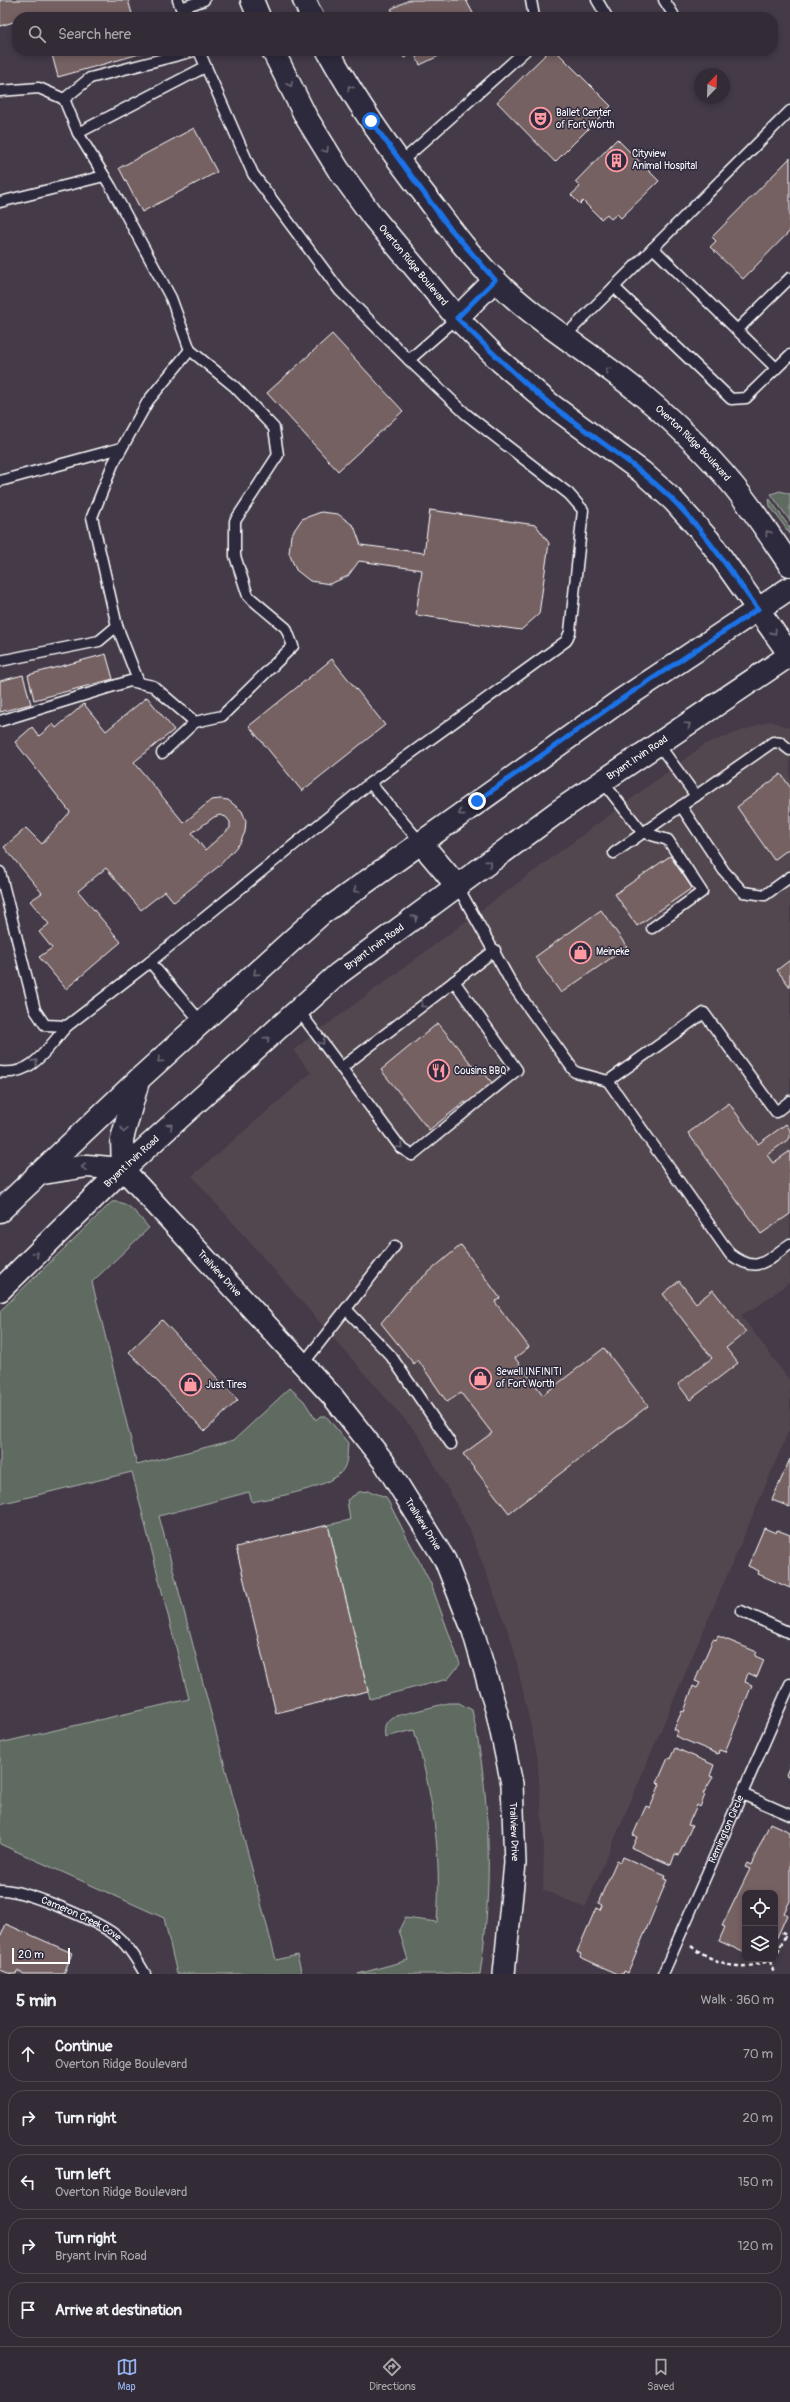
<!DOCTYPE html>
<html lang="en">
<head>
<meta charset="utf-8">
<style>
	:root { --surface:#332c36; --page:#3e3842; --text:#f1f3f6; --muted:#a9a7ad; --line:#4e4851; --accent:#95b2f1 }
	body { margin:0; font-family:Pangolin,sans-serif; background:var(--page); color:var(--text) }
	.controls { position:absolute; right:12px; bottom:12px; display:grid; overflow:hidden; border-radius:8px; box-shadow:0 2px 6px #0003 }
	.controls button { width:36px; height:36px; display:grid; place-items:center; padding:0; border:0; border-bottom:1px solid var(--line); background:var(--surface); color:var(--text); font:20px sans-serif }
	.compass { position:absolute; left:694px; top:68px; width:36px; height:36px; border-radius:50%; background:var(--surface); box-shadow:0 2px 6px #0003; rotate:23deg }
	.scale { position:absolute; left:12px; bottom:10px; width:58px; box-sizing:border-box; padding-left:4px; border:2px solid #fff; border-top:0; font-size:11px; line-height:14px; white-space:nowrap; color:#fff; -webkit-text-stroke:3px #2f2a3d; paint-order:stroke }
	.stop { position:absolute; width:12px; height:12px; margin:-9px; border:3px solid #1a73e8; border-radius:50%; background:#fff }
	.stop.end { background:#1a73e8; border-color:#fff; box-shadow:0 1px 4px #0008 }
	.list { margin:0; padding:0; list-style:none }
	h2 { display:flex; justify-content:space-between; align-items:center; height:52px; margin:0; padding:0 16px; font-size:17px }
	h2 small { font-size:13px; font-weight:400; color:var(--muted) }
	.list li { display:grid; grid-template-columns:26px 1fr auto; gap:12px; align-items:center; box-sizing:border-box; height:56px; margin:0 8px 8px; padding:0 8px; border:1px solid var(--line); border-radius:16px }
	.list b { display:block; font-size:15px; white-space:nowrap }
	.list p { margin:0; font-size:13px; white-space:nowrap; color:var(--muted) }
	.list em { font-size:13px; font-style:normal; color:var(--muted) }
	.icon { flex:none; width:22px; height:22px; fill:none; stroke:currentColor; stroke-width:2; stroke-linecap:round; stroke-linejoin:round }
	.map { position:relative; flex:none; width:790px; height:1974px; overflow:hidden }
	.search { position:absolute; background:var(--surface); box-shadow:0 2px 6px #0003; left:12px; right:12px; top:12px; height:44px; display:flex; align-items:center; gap:10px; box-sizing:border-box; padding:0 14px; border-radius:16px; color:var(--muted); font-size:15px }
	.sheet { height:372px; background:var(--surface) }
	nav { display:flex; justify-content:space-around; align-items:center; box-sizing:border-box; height:56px; border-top:1px solid var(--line); background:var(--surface); font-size:11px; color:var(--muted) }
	nav a { display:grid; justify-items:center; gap:2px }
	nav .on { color:var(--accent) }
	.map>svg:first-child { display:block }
</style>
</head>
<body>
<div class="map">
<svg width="790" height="1974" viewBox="0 0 790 1974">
	<rect width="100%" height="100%" fill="#443a48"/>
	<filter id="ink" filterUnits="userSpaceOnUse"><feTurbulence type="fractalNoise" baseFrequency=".025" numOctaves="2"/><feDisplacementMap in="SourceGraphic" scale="8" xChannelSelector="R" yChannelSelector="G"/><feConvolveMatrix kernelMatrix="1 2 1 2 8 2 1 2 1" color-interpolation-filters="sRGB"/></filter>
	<g filter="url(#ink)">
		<polygon fill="#534650" points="770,721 790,728 790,1282 758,1306 741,1315 790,1381 790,1428 585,1908 543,1890 544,1847 537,1755 512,1642 469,1528 419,1436 192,1176 311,1073 293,1050 705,744"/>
		<g fill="#5e6b61" stroke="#aeb5b0">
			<polygon points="780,491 790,494 790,521 771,494"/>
			<polygon points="769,498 790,528 790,534 770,506"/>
			<path d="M112,1202C129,1200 139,1217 149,1228L92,1282L137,1465L234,1440L290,1388L304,1401L316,1420L320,1416H326L348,1443C347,1451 348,1460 344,1468C334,1488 274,1497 252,1502L249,1492L159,1516L276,1960L297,1955L302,1974H177L164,1918L0,1844V1743L189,1699L132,1472L0,1504V1311Z"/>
			<polygon points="369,1491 386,1497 431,1584 460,1664 448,1679 370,1699 328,1525 350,1520 347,1500 359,1492"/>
			<path d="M448,1703H459L472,1710C491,1797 493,1886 480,1974H358L408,1960L399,1930L405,1918L437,1922C442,1856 433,1793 414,1730L385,1737C384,1728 384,1723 392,1717Z"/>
		</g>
		<g fill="#756162" stroke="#fff" fill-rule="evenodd">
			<polygon points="0,0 128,0 133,17 41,17 41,15 17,17 17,21 0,26"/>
			<polygon points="409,0 466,0 475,17 396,17 391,9"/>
			<polygon points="51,51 143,51 143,53 58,77"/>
			<polygon points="401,51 449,51 420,65 414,53 404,58"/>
			<polygon points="549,51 556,51 611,106 555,162 497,102"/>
			<polygon points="194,128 217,172 142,212 119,168"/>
			<polygon points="617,139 659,181 621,218 617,214 611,219 607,214 601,219 583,201 580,204 571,195 580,187 575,182"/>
			<polygon points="790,158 790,231 743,279 710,247 716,241 712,237"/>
			<polygon points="332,334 403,411 338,471 267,393"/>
			<polygon points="430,510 536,525 549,543 539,614 521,630 416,615 422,570 359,561 348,576 330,584 310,581 296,570 289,553 291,535 302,519 321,512 338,514 354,526 361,545 424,553"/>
			<polygon points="106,654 113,679 34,700 28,675"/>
			<polygon points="332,659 385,725 302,791 249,726"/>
			<polygon points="23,675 31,704 0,712 0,681"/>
			<path d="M147,697L174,730L134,762L184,823L211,800L220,799L228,800L242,811L246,821L245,832L240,843L219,866L174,902L165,891L141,910L106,868L78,891L121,942L66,989L39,957L52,948L39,932L49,924L30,901L42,893L4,847L26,828L42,844L70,812L15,742L32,727L39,736L53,724L56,728L84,704L106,731ZM220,815L226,817L230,822V828L205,850L192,833L214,817Z"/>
			<polygon points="781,774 790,787 790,848 774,860 737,807"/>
			<polygon points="670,856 692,888 637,926 615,894"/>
			<polygon points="601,910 627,947 561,993 535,957"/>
			<polygon points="790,960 790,987 777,970"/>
			<polygon points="438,1023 481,1076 484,1073 494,1085 469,1105 465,1102 429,1130 381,1070"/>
			<polygon points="729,1103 758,1144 786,1124 790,1130 790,1138 767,1155 773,1163 790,1151 790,1214 761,1234 688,1133"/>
			<polygon points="461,1245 500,1298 495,1302 529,1347 515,1358 543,1395 604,1348 648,1406 509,1513 463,1454 492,1433 461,1393 447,1402 418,1360 414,1364 381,1323 410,1288"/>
			<polygon points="679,1281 696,1303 713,1290 746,1332 726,1348 738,1363 690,1400 678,1384 712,1358 663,1294"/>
			<polygon points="162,1320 238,1400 205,1431 129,1352"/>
			<polygon points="790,1459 790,1507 772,1500"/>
			<polygon points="328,1525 368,1691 276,1713 236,1547"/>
			<polygon points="764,1528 776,1533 777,1530 790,1535 790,1588 758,1574 759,1571 748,1566"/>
			<polygon points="718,1636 757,1652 755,1656 764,1660 757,1677 748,1673 745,1682 752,1685 725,1752 719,1750 718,1754 675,1736 678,1731 674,1729 682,1711 684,1712 693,1686 697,1688 700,1683 695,1681 713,1639 716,1640"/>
			<polygon points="675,1748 714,1765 710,1776 713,1777 703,1794 705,1795 700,1807 697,1805 688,1825 692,1826 679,1855 675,1854 671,1865 632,1848 637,1837 633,1835 646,1806 650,1808 660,1784 657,1783 668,1758 670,1759"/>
			<polygon points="790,1765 790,1777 786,1775"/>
			<polygon points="770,1823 790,1832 790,1901 784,1913 787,1915 775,1942 775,1893 745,1893 745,1953 719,1941 725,1927 722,1926 750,1869 745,1867 747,1863 751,1865"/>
			<polygon points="623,1857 666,1875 664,1879 667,1880 628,1973 624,1971 623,1974 618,1974 580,1957 581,1954 577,1952 596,1908 600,1910 602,1905 598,1903 617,1860 621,1862"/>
			<polygon points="6,1924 72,1953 64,1974 24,1974 17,1971 16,1974 11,1974 0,1970 0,1938"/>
		</g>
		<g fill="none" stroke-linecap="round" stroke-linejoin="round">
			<defs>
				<g id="service">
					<polyline points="178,0 181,8 204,0"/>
					<polyline points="531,0 534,17"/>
					<polyline points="597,0 607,17"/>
					<polyline points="664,0 673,14 672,17"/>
					<polyline points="199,51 253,174 340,291 409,360 457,318"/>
					<polyline points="0,91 39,88 64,99"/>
					<polyline points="78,133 205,67"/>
					<polyline points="400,163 525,51"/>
					<polyline points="0,202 104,176"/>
					<polyline points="653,248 776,368"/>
					<polyline points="614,287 731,399 746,398 790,355"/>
					<polyline points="737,330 790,278"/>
					<polyline points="563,338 790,111"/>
					<polyline points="409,360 466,414 569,494 583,510 570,632 566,641 370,783 421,843"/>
					<polyline points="0,481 121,448"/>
					<polyline points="117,626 139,683"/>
					<polyline points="0,661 99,641 117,626 92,517 113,464 148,401 190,350 171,298 111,187 78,133 64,99 90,78 194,51"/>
					<polyline points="0,721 130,681 153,686 195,722 222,716 293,646 286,628 248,596 235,556 235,521 278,455 274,428 235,387 190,350"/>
					<polyline points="659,745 696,796"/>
					<polyline points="162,753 195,722"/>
					<polyline points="603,782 642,832 668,840 702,892 652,928"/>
					<polyline points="681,806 724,871 743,892 765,895 790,877"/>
					<polyline points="614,853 773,742 781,743 790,750"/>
					<polyline points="0,872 35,1010 45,1025 67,1026 150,962 201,1022"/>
					<path d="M458,887L513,986L575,1072L608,1081L730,1254C758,1275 765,1261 790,1244"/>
					<polyline points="150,962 370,783"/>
					<polyline points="299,1011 401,1148 412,1155 517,1070 454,981"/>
					<polyline points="341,1068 495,950"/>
					<path d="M0,1072C33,1076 47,1048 67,1026"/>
					<polyline points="608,1081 704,1013 776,1112 790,1101"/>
					<polyline points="346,1309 391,1356 451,1444"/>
					<polyline points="303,1364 395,1246"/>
					<polyline points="741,1611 790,1633"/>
					<polyline points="742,1794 790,1815"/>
					<path id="s1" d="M0,1890C24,1889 89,1918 111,1932C126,1942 136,1958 145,1974"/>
					<path id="s2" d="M663,1974L790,1684"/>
				</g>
				<g id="minor">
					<path id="s3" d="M123,1169L333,1397L384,1462L445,1560L473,1631L497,1713L512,1784L515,1863L504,1974"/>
				</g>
				<g id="tertiary">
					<polyline points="252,0 259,17"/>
					<polyline points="304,0 312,17"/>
					<path id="s4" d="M273,51L306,117L338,169L373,217L457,318L500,361L550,404L642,472L673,500L709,540L790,655"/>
					<path id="s5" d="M328,51C357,103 391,152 428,199C449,227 470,256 495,280C539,324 593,354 641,394C678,425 714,460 744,499C760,520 775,543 790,565"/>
					<polyline points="457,318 495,280"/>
				</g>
				<g id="secondary">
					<polyline points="421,843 458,887"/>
					<polyline points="37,1174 87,1166 123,1169 122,1139 138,1081"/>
					<polyline points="0,1211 138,1080 321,914 620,701 790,588"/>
					<path id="s6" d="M0,1290L123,1169L338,974L560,810L790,655"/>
				</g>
			</defs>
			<use href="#service" stroke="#fff" stroke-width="13"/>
			<use href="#minor" stroke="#fff" stroke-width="24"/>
			<use href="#tertiary" stroke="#fff" stroke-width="25"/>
			<use href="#secondary" stroke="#fff" stroke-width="25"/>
			<g stroke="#fff" stroke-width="2.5" stroke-dasharray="4 3" stroke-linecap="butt">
				<path d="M691,1946C716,1967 743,1972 774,1959"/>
				<polyline points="775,1959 786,1934 780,1931"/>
				<polyline points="770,1961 774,1974"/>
			</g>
			<use href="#service" stroke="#2f2a3d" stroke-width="10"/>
			<use href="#minor" stroke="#2f2a3d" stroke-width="21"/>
			<use href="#tertiary" stroke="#2f2a3d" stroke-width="22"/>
			<use href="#secondary" stroke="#2f2a3d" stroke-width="22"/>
		</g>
		<defs><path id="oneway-chevron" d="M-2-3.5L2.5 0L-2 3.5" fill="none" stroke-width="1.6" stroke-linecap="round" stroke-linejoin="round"/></defs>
		<g stroke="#6d6a77">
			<use href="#oneway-chevron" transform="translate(290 84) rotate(64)"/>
			<use href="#oneway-chevron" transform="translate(350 88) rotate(-122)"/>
			<use href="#oneway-chevron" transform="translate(326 150) rotate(58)"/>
			<use href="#oneway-chevron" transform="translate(608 370) rotate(-144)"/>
			<use href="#oneway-chevron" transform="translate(768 533) rotate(-125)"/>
			<use href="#oneway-chevron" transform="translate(774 632) rotate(55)"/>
			<use href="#oneway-chevron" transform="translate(688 725) rotate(-34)"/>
			<use href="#oneway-chevron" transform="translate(461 813) rotate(144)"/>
			<use href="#oneway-chevron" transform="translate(489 863) rotate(-37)"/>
			<use href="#oneway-chevron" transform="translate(356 890) rotate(144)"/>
			<use href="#oneway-chevron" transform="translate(415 918) rotate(-36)"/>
			<use href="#oneway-chevron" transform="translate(256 973) rotate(138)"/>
			<use href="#oneway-chevron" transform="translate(423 1005) rotate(142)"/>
			<use href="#oneway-chevron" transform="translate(267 1039) rotate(-42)"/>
			<use href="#oneway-chevron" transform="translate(322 1042) rotate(53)"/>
			<use href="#oneway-chevron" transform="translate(160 1060) rotate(138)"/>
			<use href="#oneway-chevron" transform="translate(35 1062) rotate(-48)"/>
			<use href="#oneway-chevron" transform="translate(170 1126) rotate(-42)"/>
			<use href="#oneway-chevron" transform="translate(124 1130) rotate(104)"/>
			<use href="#oneway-chevron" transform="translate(400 1146) rotate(46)"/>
			<use href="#oneway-chevron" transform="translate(84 1167) rotate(178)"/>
			<use href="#oneway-chevron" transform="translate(36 1254) rotate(-45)"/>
		</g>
	</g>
	<g fill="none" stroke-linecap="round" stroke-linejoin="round" filter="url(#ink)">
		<path stroke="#1a73e8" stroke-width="5" d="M371,121L448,226L495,280L457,318C487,347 517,378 550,404C591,436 635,463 672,499C705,532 731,572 758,609L620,700L477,801"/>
	</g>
	<defs>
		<symbol id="theatre-ring" viewBox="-11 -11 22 22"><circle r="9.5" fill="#2f2a3d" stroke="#ff9aa2" stroke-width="1.5"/><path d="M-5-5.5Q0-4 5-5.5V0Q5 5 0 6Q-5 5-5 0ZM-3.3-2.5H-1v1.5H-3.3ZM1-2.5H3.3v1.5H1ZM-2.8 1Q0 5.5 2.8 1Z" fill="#ff9aa2"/></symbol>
		<symbol id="building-ring" viewBox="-11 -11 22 22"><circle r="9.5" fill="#2f2a3d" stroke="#ff9aa2" stroke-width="1.5"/><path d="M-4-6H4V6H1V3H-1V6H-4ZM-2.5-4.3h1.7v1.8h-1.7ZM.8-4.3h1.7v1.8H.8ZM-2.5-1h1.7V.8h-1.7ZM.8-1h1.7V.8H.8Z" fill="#ff9aa2"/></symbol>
		<symbol id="shop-ring" viewBox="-11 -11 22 22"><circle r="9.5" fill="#2f2a3d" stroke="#ff9aa2" stroke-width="1.5"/><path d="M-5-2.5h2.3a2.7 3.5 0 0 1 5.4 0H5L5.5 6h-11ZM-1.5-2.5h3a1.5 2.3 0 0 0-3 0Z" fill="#ff9aa2"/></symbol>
		<symbol id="restaurant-ring" viewBox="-11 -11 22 22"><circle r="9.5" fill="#2f2a3d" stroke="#ff9aa2" stroke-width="1.5"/><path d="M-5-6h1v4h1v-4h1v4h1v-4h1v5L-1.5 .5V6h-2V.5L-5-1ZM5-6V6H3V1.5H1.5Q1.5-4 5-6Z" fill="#ff9aa2"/></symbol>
	</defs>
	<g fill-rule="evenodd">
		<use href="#theatre-ring" x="528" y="106" width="25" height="25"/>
		<use href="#building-ring" x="604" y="148" width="25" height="25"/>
		<use href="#shop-ring" x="568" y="940" width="25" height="25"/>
		<use href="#restaurant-ring" x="426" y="1058" width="25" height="25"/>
		<use href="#shop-ring" x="468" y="1366" width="25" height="25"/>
		<use href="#shop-ring" x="178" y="1372" width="25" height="25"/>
	</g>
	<g text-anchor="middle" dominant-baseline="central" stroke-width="3" stroke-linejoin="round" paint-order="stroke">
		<g font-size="10" fill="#fff" stroke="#2f2a3d" text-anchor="start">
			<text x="556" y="113">Ballet Center<tspan x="556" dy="12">of Fort Worth</tspan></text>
			<text x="632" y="154">Cityview<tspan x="632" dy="12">Animal Hospital</tspan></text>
			<text x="596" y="952">Meineke</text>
			<text x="454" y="1071">Cousins BBQ</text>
			<text x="496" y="1372">Sewell INFINITI<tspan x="496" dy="12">of Fort Worth</tspan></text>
			<text x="206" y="1385">Just Tires</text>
		</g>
		<g font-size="10" fill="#fff" stroke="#2f2a3d">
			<text stroke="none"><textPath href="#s4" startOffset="257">Overton Ridge Boulevard</textPath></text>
			<text stroke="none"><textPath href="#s5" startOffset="541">Overton Ridge Boulevard</textPath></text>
			<text stroke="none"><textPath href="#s6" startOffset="832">Bryant Irvin Road</textPath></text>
			<text stroke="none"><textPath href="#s6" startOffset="508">Bryant Irvin Road</textPath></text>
			<text stroke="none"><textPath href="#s6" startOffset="184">Bryant Irvin Road</textPath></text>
			<text stroke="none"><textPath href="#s3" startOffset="142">Trailview Drive</textPath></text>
			<text stroke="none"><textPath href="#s3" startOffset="466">Trailview Drive</textPath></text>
			<text stroke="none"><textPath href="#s2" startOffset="158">Remington Circle</textPath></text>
			<text stroke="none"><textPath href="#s3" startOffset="790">Trailview Drive</textPath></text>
			<text stroke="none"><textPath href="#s1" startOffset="87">Cameron Creek Cove</textPath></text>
		</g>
	</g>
</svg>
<div class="controls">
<button><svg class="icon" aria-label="locate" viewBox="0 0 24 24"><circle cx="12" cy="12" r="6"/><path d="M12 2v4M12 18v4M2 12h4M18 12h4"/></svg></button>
<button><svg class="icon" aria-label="layers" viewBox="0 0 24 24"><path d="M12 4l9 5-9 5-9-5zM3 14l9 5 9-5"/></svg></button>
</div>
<svg class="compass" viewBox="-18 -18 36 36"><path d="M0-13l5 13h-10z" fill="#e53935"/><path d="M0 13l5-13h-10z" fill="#a9a7ad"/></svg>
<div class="scale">20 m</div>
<div class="stop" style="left:371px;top:121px"></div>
<div class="stop end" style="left:477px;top:801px"></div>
<div class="search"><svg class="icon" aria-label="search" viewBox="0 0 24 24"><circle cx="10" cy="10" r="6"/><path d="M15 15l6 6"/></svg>Search here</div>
</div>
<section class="sheet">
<h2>5 min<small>Walk · 360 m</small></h2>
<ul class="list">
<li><svg class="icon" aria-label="ahead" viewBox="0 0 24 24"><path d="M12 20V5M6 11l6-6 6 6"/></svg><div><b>Continue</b><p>Overton Ridge Boulevard</p></div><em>70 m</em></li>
<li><svg class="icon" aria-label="right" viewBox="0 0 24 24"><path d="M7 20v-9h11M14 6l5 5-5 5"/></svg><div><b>Turn right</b></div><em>20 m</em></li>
<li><svg class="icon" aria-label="left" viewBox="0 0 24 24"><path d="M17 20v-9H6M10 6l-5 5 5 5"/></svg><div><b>Turn left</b><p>Overton Ridge Boulevard</p></div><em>150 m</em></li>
<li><svg class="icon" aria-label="right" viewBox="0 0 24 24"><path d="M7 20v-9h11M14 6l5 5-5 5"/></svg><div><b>Turn right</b><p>Bryant Irvin Road</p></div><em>120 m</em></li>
<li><svg class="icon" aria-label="arrive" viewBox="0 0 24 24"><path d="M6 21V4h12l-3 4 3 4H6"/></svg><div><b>Arrive at destination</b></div></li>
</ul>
</section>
<nav>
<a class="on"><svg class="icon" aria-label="map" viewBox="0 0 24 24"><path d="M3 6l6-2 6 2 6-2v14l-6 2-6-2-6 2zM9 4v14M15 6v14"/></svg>Map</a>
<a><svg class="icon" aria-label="directions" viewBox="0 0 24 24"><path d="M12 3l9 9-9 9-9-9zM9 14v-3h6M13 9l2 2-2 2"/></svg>Directions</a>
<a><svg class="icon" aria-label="saved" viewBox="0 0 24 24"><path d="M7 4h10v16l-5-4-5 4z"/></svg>Saved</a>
</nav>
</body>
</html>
